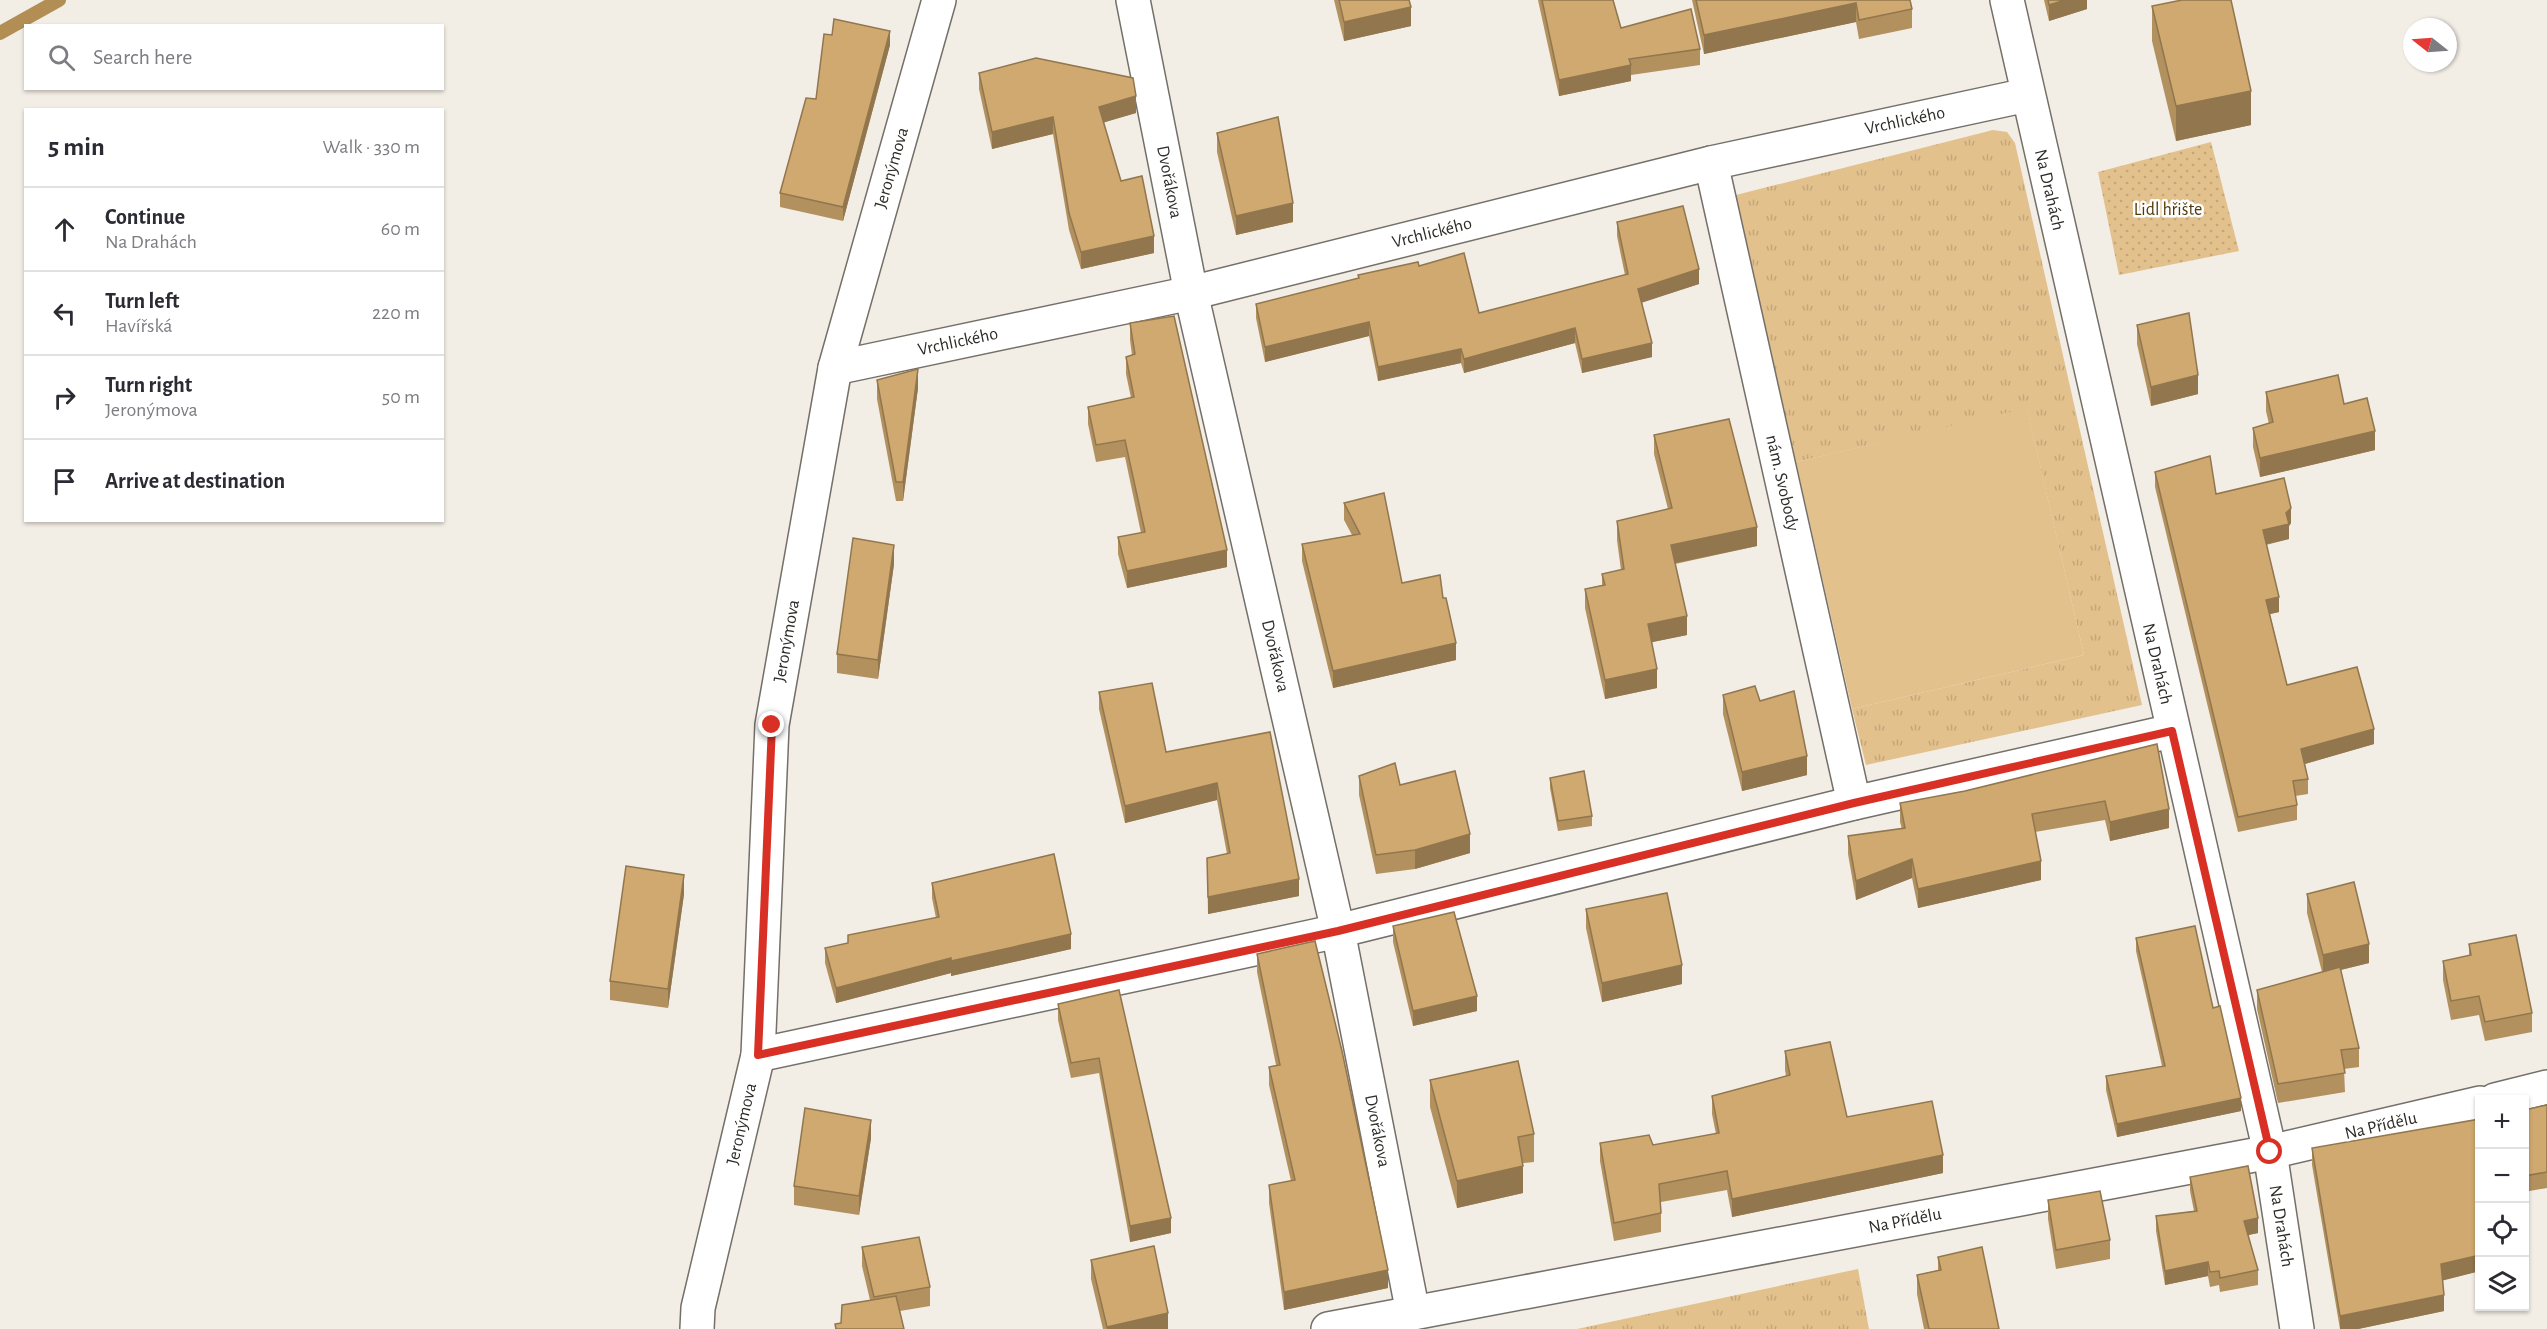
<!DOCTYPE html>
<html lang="en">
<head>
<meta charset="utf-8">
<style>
	:root { --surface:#fff; --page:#f2f2f3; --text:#2b2b33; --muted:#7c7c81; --line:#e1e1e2 }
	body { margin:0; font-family:"Alegreya Sans",sans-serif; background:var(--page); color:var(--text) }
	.controls { position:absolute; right:18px; bottom:18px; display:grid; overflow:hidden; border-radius:0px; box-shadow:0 2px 4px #0004 }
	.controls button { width:54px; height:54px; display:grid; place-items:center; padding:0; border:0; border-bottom:2px solid var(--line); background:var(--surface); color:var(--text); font:30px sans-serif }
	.compass { position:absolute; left:2403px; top:18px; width:54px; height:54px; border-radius:50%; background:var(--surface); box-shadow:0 2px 4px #0004; rotate:287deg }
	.stop { position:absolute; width:18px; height:18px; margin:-14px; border:4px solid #d93025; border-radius:50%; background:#fff }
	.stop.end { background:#d93025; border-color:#fff; box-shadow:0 2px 6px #0008 }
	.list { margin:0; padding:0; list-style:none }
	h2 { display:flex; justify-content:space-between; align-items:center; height:78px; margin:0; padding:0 24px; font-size:26px }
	h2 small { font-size:20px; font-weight:400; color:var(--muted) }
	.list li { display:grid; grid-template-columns:39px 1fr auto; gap:18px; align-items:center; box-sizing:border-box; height:84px; padding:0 24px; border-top:2px solid var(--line) }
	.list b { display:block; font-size:22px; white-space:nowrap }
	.list p { margin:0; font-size:20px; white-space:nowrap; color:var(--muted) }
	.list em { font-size:20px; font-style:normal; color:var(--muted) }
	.icon { flex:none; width:33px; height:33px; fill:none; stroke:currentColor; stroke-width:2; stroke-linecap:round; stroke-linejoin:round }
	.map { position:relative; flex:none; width:2547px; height:1329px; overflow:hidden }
	.search { position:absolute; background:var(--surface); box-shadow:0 2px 4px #0004; left:24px; top:24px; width:420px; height:66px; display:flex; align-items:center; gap:15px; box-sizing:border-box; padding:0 21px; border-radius:0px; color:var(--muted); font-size:22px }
	.panel { position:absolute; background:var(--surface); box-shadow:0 2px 4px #0004; left:24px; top:108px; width:420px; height:414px; border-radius:0px }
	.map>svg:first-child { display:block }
</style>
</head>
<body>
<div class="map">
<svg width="2547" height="1329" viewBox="0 0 2547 1329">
	<defs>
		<pattern id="grass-tufts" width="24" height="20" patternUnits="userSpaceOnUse" patternTransform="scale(1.5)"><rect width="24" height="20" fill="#e3c18d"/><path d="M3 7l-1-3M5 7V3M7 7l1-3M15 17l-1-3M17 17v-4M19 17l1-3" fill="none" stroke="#c3a67a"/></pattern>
		<pattern id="park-dots" width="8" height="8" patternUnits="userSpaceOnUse" patternTransform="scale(1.5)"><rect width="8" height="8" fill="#e3c18d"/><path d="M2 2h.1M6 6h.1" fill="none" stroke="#c3a67a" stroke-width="1.8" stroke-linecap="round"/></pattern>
	</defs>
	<rect width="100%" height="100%" fill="#f2ede5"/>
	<g fill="url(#grass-tufts)">
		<polygon points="1993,130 2007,132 2015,143 2142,705 1866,765 1852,709 2084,655 2027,409 1796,462 1736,195"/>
		<polygon points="1858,1269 1869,1329 1577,1329"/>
	</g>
	<polygon fill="url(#park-dots)" points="2211,142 2239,251 2119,275 2098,172"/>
	<polygon fill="#e3c18d" points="2027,408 2084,655 1852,709 1796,462"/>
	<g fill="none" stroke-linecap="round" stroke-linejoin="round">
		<polyline stroke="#b28e54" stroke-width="14" points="0,33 59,0"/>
		<defs>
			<g id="minor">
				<polyline points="1133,0 1191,293 1338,931 1413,1313"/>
				<polyline points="2007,0 2270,1152 2297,1329"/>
				<polyline points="1711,163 1854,803"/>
				<polyline points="835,368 1191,293 1711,163 2027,95"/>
				<polyline points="758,1055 1338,931 1854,803 2172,731"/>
				<polyline points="2495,1100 2547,1087"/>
				<polyline points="697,1329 698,1308 758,1055 772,725 835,368 939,0"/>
				<polyline points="1328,1329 2270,1152 2480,1103"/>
			</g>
		</defs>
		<use href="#minor" stroke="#746f68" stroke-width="36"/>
		<use href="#minor" stroke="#fff" stroke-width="33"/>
	</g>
	<g fill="#b2915f">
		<polygon points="1334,0 1409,0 1411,26 1344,41"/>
		<polygon points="1538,0 1613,0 1621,28 1700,49 1700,65 1631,75 1631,81 1559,96"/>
		<polygon points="1692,0 1910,0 1912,9 1912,28 1859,39 1856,22 1704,54"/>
		<polygon points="2044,0 2087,0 2087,9 2049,21"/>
		<polygon points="2152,6 2251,125 2176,141 2152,41"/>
		<polygon points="890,45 843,221 780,207 780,193 816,99"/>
		<polygon points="979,73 1136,113 1103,122 1121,181 1154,253 1081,269 1069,230 1053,134 992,149 979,89"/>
		<polygon points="1217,133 1293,222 1236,235 1217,152"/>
		<polygon points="1617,222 1699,284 1642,302 1652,357 1582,373 1575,343 1464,373 1461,363 1378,381 1369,336 1265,362 1256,318 1256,304 1358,278 1358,275 1419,266 1479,313 1625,275 1617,236"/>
		<polygon points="1130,323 1227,567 1127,588 1118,554 1118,537 1141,533 1125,457 1096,462 1088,424 1088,407 1131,398 1126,374 1126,357 1132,355 1130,340"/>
		<polygon points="2137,325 2198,394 2151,406 2137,344"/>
		<polygon points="877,380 918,388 903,501 896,501 877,399"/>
		<polygon points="2266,392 2344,404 2375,450 2260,477 2253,447 2253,428 2269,424 2266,411"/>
		<polygon points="1654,435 1757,546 1675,564 1687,635 1652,642 1657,688 1605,699 1585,608 1585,589 1602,585 1602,574 1621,570 1617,540 1617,521 1668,509 1654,454"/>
		<polygon points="2155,472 2216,494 2291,523 2289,526 2289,539 2266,545 2279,612 2270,614 2287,685 2374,744 2305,764 2308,779 2308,794 2295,796 2297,805 2297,820 2238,832 2155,487"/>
		<polygon points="1344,503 1402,583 1443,598 1456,660 1333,688 1302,561 1302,544 1352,535 1344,520"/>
		<polygon points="894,564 878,679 837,673 837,654"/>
		<polygon points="1099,692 1166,752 1270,732 1299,896 1208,914 1207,858 1227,854 1217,800 1125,823 1099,709"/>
		<polygon points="1723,695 1807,775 1742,791 1723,714"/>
		<polygon points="2157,744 2169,828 2110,841 2105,820 2035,832 2041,880 1918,908 1912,878 1856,900 1848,854 1848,836 1902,829 1900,822 1900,803 1965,791"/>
		<polygon points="1359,776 1400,785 1470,853 1415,869 1376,874 1359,795"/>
		<polygon points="1550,778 1592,816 1592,826 1558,831 1550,788"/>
		<polygon points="932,883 1071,949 951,976 951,973 836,1003 825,963 825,948 848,943 936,918 932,898"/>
		<polygon points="684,894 668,1008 610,1000 610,981"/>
		<polygon points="2307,894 2369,963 2341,970 2359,1048 2359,1067 2344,1069 2345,1092 2278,1103 2257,1009 2257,990 2322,972 2307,913"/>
		<polygon points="1586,909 1682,984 1602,1002 1586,928"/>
		<polygon points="1393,926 1477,1011 1413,1026 1393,942"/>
		<polygon points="2136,938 2213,1008 2241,1111 2117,1137 2106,1090 2106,1076 2162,1066 2136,951"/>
		<polygon points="2469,944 2532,1013 2532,1032 2485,1041 2479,1015 2451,1020 2443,980 2443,961 2469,956"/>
		<polygon points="1257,954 1388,1288 1284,1310 1269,1203 1269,1185 1291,1181 1269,1085 1269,1067 1276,1065 1257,972"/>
		<polygon points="1119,990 1171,1233 1130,1242 1099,1073 1071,1078 1058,1020 1058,1004"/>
		<polygon points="1785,1051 1847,1117 1943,1173 1732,1217 1727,1190 1661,1202 1661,1232 1614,1241 1600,1161 1600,1143 1653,1145 1716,1134 1712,1114 1712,1096 1786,1076 1785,1070"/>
		<polygon points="1430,1080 1534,1134 1534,1162 1523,1163 1523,1193 1457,1208 1430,1107"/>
		<polygon points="2547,1105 2547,1188 2524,1192 2524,1110"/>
		<polygon points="871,1138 859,1215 794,1205 794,1186"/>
		<polygon points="2312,1148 2480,1271 2443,1280 2444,1311 2358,1329 2340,1329 2312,1165"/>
		<polygon points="2190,1177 2258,1233 2248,1235 2258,1270 2258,1285 2220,1292 2219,1285 2210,1287 2208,1276 2165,1285 2156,1231 2156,1216 2194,1211 2190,1191"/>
		<polygon points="2048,1200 2110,1240 2110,1259 2056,1269 2048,1219"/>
		<polygon points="862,1247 930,1287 930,1306 900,1311 904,1329 835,1329 835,1324 841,1323 870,1300 862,1266"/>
		<polygon points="1938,1257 1999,1329 1924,1329 1917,1294 1917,1275 1938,1270"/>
		<polygon points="1091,1260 1168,1329 1103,1329 1091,1279"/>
	</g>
	<g fill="#91764e">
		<polygon points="2065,0 2087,0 2087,9 2049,21 2049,5"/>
		<polygon points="1856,3 1856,22 1704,54 1704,35"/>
		<polygon points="1411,7 1411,26 1344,41 1344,22"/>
		<polygon points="890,31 890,45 843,221 843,207"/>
		<polygon points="1631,65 1631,81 1559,96 1559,80"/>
		<polygon points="2251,91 2251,125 2176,141 2176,106"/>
		<polygon points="1136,96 1136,113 1099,124 1099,107"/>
		<polygon points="1053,117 1053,134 992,149 992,132"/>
		<polygon points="1293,203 1293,222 1236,235 1236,216"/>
		<polygon points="1154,236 1154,253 1081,269 1081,252"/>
		<polygon points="1699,269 1699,284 1638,304 1638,289"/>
		<polygon points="1369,322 1369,336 1265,362 1265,347"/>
		<polygon points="1575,328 1575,343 1464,373 1464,359"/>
		<polygon points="1652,343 1652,357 1582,373 1582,359"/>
		<polygon points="1461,349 1461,363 1378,381 1378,367"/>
		<polygon points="918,369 918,388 903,501 903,482"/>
		<polygon points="2198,375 2198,394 2151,406 2151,387"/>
		<polygon points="2375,431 2375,450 2260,477 2260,458"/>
		<polygon points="2291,508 2291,523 2289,526 2289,539 2263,545 2263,530"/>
		<polygon points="1757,527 1757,546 1671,564 1671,545"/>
		<polygon points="894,545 894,564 878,679 878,660"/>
		<polygon points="1227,550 1227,567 1127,588 1127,571"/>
		<polygon points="2279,597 2279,612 2266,615 2266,600"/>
		<polygon points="1687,616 1687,635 1648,643 1648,624"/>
		<polygon points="1456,643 1456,660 1333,688 1333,671"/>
		<polygon points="1657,669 1657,688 1605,699 1605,680"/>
		<polygon points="2374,729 2374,744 2301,765 2301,749"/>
		<polygon points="1807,756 1807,775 1742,791 1742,772"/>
		<polygon points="1217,783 1217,800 1125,823 1125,806"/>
		<polygon points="2169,809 2169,828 2110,841 2110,822"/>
		<polygon points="1470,834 1470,853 1415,869 1415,850"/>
		<polygon points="1912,859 1912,878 1856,900 1856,881"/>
		<polygon points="2041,861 2041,880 1918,908 1918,889"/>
		<polygon points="684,875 684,894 668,1008 668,989"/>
		<polygon points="1299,879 1299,896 1208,914 1208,897"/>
		<polygon points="1071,934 1071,949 951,976 951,961"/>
		<polygon points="2369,944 2369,963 2323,974 2323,955"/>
		<polygon points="951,958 951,973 836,1003 836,988"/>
		<polygon points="1682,965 1682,984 1602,1002 1602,983"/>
		<polygon points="1477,996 1477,1011 1413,1026 1413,1011"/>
		<polygon points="2241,1098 2241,1111 2117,1137 2117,1124"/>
		<polygon points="871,1120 871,1138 859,1215 859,1196"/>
		<polygon points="1943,1155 1943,1173 1732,1217 1732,1199"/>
		<polygon points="1523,1166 1523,1193 1457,1208 1457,1181"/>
		<polygon points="1171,1218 1171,1233 1130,1242 1130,1226"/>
		<polygon points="2258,1218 2258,1233 2244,1236 2244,1221"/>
		<polygon points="2480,1255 2480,1271 2441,1281 2441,1264"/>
		<polygon points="2208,1262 2208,1276 2165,1285 2165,1271"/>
		<polygon points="1388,1270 1388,1288 1284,1310 1284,1292"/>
		<polygon points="2444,1295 2444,1311 2358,1329 2340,1329 2340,1316"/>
		<polygon points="1168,1313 1168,1329 1107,1329 1107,1327"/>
	</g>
	<g fill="#cfa96f" stroke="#91764e" stroke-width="1.5">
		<polygon points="1339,0 1409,0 1411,7 1344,22"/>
		<polygon points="1542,0 1613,0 1621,28 1691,9 1700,49 1629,59 1631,65 1559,80"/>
		<polygon points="1696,0 1910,0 1912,9 1859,20 1856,3 1704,35"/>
		<polygon points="2048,0 2065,0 2049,5"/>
		<polygon points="2182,0 2231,0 2251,91 2176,106 2152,6"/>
		<polygon points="834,19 890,31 843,207 780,193 806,98 816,99 824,34 832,35"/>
		<polygon points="1036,58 1133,78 1136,96 1099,107 1121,181 1142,176 1154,236 1081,252 1069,213 1053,117 992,132 979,73"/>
		<polygon points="1278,117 1293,203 1236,216 1217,133"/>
		<polygon points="1683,206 1699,269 1638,289 1652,343 1582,359 1575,328 1464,359 1461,349 1378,367 1369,322 1265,347 1256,304 1359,278 1358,275 1418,262 1419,266 1464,253 1479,313 1628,274 1617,222"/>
		<polygon points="2189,313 2198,375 2151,387 2137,325"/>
		<polygon points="1174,316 1227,550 1127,571 1118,537 1145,532 1125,440 1096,445 1088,407 1134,397 1126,357 1135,354 1130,323"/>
		<polygon points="918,369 903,482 896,482 877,380"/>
		<polygon points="2338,375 2344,404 2367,398 2375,431 2260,458 2253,428 2273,422 2266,392"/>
		<polygon points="1729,419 1757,527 1671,545 1687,616 1648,624 1657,669 1605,680 1585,589 1605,585 1602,574 1624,569 1617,521 1672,508 1654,435"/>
		<polygon points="2210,456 2216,494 2284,478 2291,508 2286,513 2289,524 2263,530 2279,597 2266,600 2287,685 2357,667 2374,729 2301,749 2308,779 2293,781 2297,805 2238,817 2155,472"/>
		<polygon points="1384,493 1402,583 1440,575 1443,598 1446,598 1456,643 1333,671 1302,544 1360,534 1344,503"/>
		<polygon points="853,538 894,545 878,660 837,654"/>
		<polygon points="1152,683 1166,752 1270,732 1299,879 1208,897 1207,858 1230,853 1217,783 1125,806 1099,692"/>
		<polygon points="1755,686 1760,701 1794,691 1807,756 1742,772 1723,695"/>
		<polygon points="2157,744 2169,809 2110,822 2105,801 2032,814 2041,861 1918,889 1912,859 1856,881 1848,836 1905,828 1900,803 1965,791"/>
		<polygon points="1395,763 1400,785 1455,771 1470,834 1415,850 1376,855 1359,776"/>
		<polygon points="1584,771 1592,816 1558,821 1550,778"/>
		<polygon points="1054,854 1071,934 951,961 951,958 836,988 825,948 848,943 848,935 939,917 932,883"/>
		<polygon points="626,866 684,875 668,989 610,981"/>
		<polygon points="2354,882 2369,944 2323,955 2307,894"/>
		<polygon points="1667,893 1682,965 1602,983 1586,909"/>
		<polygon points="1454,912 1477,996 1413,1011 1393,926"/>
		<polygon points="2195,926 2213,1008 2220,1006 2241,1098 2117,1124 2106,1076 2165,1066 2136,938"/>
		<polygon points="2516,935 2532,1013 2485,1022 2479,996 2451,1001 2443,961 2471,955 2469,944"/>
		<polygon points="1315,941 1342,1051 1388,1270 1284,1292 1269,1185 1295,1180 1269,1067 1280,1065 1257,954"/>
		<polygon points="2340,967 2359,1048 2341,1050 2345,1073 2278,1084 2257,990"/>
		<polygon points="1119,990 1171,1218 1130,1226 1099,1058 1071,1063 1058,1004"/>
		<polygon points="1830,1042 1847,1117 1932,1101 1943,1155 1732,1199 1727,1171 1659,1184 1661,1213 1614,1223 1600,1143 1649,1135 1653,1145 1719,1133 1712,1096 1790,1075 1785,1051"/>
		<polygon points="1518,1061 1534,1134 1518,1137 1523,1166 1457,1181 1430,1080"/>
		<polygon points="2547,1105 2547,1172 2524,1176 2524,1110"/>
		<polygon points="805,1108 871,1120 859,1196 794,1186"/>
		<polygon points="2480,1119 2480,1255 2441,1264 2444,1295 2340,1316 2312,1148"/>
		<polygon points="2248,1166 2258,1218 2244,1221 2258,1270 2220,1278 2219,1271 2210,1272 2208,1262 2165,1271 2156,1216 2197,1211 2190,1177"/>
		<polygon points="2100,1191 2110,1240 2056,1250 2048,1200"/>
		<polygon points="919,1237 930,1287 874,1297 862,1247"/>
		<polygon points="1154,1246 1168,1313 1107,1327 1091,1260"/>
		<polygon points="1982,1247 1999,1329 1929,1329 1917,1275 1941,1270 1938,1257"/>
		<polygon points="896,1296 904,1329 836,1329 835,1324 841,1323 842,1305"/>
	</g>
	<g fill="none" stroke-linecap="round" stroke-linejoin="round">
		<polyline stroke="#d93025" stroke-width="8" points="772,725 758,1055 1338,931 1854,803 2172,731 2270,1152"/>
	</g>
	<g text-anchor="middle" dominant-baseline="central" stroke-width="5" stroke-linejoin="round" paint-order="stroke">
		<g font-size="18" fill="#2e2c29" stroke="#fff">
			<text transform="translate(1905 121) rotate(-12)">Vrchlického</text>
			<text transform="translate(892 168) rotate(-74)">Jeronýmova</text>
			<text transform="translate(1169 182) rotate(79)">Dvořákova</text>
			<text transform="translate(2049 190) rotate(77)">Na Drahách</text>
			<text transform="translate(1432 233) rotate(-14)">Vrchlického</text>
			<text transform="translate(958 342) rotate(-12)">Vrchlického</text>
			<text transform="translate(1782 483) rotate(77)">nám. Svobody</text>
			<text transform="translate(787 641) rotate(-80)">Jeronýmova</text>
			<text transform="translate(1275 656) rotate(77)">Dvořákova</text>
			<text transform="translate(2157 664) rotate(77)">Na Drahách</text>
			<text transform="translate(742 1124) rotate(-77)">Jeronýmova</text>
			<text transform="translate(2381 1126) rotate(-13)">Na Přídělu</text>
			<text transform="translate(1377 1131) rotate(79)">Dvořákova</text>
			<text transform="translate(1905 1221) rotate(-11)">Na Přídělu</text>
			<text transform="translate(2281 1226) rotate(81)">Na Drahách</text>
		</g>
		<g font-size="18" fill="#533909" stroke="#fff">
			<text x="2168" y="210">Lidl hřište</text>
		</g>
	</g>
</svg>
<div class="controls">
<button>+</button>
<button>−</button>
<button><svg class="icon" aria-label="locate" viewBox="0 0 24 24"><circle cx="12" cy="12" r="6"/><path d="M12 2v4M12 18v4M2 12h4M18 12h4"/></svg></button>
<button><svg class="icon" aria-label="layers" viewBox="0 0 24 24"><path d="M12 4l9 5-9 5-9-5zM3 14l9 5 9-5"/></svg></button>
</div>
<svg class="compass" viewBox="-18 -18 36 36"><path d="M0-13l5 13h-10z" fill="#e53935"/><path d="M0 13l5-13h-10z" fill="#7c7c81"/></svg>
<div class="stop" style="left:2270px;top:1152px"></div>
<div class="stop end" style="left:772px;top:725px"></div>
<div class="search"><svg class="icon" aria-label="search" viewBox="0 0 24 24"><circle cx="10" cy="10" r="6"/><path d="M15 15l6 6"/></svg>Search here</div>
<section class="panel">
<h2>5 min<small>Walk · 330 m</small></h2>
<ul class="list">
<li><svg class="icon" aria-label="ahead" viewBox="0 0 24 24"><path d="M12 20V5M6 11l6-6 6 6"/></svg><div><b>Continue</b><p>Na Drahách</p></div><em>60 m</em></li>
<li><svg class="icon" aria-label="left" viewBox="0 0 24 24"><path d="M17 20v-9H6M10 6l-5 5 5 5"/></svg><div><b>Turn left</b><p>Havířská</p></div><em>220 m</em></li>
<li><svg class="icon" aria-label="right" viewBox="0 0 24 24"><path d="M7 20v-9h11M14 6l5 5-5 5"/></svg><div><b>Turn right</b><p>Jeronýmova</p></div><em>50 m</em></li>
<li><svg class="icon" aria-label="arrive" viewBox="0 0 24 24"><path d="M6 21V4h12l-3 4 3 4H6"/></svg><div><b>Arrive at destination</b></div></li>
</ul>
</section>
</div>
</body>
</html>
